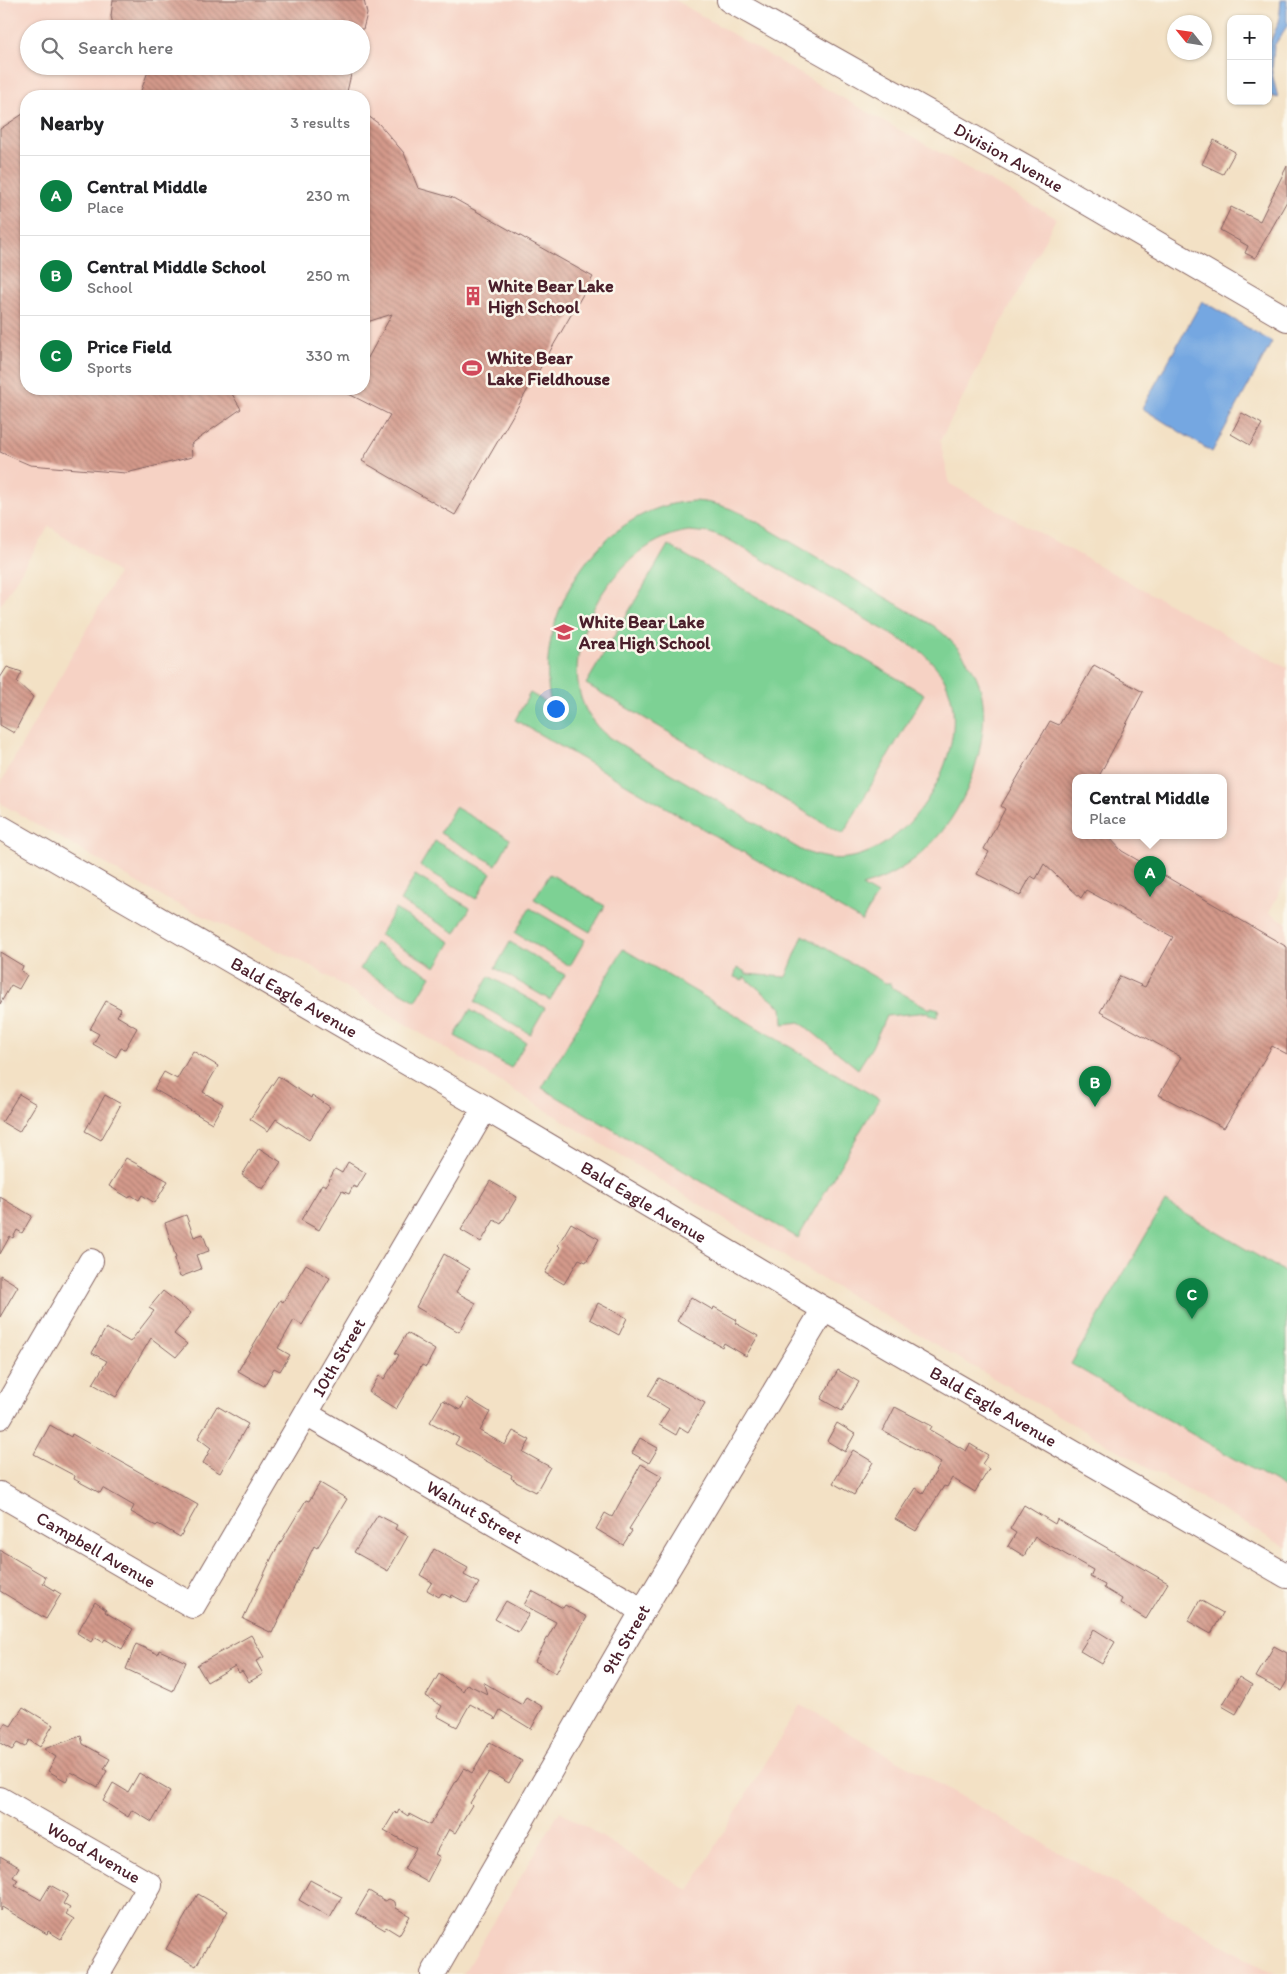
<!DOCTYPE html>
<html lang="en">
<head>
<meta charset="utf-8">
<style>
	:root { --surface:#fff; --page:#f2f2f2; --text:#202124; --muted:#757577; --line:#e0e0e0; --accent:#0b8043 }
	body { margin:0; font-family:Itim,sans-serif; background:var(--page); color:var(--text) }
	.controls { position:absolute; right:15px; top:15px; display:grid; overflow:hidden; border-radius:10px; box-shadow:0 1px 4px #0004 }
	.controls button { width:45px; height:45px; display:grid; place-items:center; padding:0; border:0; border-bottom:1px solid var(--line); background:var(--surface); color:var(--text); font:25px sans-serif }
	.compass { position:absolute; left:1167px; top:15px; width:45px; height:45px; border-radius:50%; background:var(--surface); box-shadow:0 1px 4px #0004; rotate:300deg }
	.you { position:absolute; left:555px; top:708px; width:18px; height:18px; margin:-12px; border:4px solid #fff; border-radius:50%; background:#1a73e8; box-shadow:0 0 0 8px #1a73e833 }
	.badge { display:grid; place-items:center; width:32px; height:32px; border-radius:50%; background:var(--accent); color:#fff; font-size:16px; font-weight:700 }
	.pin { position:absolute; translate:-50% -41px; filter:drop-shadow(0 1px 2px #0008) }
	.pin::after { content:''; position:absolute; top:26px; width:18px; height:15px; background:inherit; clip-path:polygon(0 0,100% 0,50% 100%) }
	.popup { position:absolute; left:1072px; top:774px; width:155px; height:65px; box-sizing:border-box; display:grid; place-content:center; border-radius:10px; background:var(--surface); filter:drop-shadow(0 1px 4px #0005); font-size:16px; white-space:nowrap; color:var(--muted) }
	.popup b { font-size:19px; color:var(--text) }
	.popup::after { content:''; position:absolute; left:50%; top:100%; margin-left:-10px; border:10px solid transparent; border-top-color:var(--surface) }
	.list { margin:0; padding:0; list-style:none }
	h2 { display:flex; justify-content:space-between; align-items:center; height:65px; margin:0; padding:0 20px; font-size:21px }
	h2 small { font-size:16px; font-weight:400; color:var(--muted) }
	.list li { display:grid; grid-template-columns:32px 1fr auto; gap:15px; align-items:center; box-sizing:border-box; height:80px; padding:0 20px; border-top:1px solid var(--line) }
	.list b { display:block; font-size:19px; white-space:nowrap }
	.list p { margin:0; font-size:16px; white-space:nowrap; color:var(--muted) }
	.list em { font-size:16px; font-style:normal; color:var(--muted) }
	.icon { flex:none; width:28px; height:28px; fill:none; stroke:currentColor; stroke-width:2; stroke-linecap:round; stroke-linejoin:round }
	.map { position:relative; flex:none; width:1287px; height:1974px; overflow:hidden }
	.search { position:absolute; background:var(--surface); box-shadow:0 1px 4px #0004; left:20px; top:20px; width:350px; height:55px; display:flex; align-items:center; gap:12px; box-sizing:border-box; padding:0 18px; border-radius:28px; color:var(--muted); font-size:19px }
	.panel { position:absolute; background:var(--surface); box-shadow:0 1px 4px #0004; left:20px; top:90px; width:350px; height:305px; border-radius:20px }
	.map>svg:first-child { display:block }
</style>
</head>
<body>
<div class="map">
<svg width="1287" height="1974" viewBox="0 0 1287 1974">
	<defs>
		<pattern id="building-back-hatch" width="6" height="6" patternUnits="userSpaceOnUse" patternTransform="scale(1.25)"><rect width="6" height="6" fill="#d49a8b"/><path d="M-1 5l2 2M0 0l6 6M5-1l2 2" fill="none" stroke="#ae7d72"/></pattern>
	</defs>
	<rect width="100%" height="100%" fill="#fbf7ec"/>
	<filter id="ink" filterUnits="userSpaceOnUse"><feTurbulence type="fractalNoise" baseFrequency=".02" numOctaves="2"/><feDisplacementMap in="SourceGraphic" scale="10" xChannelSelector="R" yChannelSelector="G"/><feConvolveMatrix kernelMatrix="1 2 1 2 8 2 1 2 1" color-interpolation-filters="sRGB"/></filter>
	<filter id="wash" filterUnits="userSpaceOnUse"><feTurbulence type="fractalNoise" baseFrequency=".0096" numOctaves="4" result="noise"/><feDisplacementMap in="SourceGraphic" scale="20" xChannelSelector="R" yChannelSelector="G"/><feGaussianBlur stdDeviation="1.12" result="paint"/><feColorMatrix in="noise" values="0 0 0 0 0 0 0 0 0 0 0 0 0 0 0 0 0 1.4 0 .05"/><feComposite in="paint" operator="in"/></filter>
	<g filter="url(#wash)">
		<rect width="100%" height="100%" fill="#f3e1c5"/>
		<g fill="#f6d2c4" fill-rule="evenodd">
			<path d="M0,0H675L816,83L1056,218L940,441L950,484L1287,668V878L1269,912L1287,923V1548L810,1272L311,966L162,897L0,803V784L118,573L49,526L0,606ZM29,29H361V66H29ZM26,96H364V389H26ZM1076,778H1224V836H1076Z"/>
			<polygon points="800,1705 1275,1974 463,1974 560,1811 689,1891"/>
		</g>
		<g fill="#7dd194" stroke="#647860" fill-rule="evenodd">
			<path d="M694,501C713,502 728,507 745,515L934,626C953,641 967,656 977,678C985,698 985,721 981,742C971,806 927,868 862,886L877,895L862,921L515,720L530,693L551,705C531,616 599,506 694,501ZM689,531L710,533L731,541L922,652C932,662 942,672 947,685C973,747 916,845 852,857C835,861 819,857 803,851L610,738C532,681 607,541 689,531Z"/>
			<polygon points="668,545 924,694 843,834 586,684"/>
			<polygon points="455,807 510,839 496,865 440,833"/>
			<polygon points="435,841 491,873 476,899 420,866"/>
			<polygon points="550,874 605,906 590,932 534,899"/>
			<polygon points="415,875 470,908 456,933 400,901"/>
			<polygon points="530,908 585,940 570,966 515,933"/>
			<polygon points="395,909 451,942 436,967 380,935"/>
			<polygon points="803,935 885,983 891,983 891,987 930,1009 931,1007 939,1009 937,1017 929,1015 929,1012 886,1016 872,1047 858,1069 800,1022 783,1024 782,1008 744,977 743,980 734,977 737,968 746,972 745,974 786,977"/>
			<polygon points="510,942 565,975 550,1000 495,968"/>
			<polygon points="375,943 431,976 416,1001 360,969"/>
			<polygon points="623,949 879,1099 798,1238 542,1088"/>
			<polygon points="489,976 545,1008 530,1034 475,1002"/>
			<polygon points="470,1010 526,1042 511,1068 455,1036"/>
			<polygon points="1165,1202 1287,1273 1287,1489 1071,1364"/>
		</g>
		<g fill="#75a7e1" stroke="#606386">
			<polygon points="1281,0 1287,0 1287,26 1274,46 1272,73 1278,98 1268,95 1268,46 1279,22"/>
			<polygon points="1202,301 1272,342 1212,452 1142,408"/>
		</g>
		<g id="blocks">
			<g fill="url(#building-back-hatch)">
				<polygon points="113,0 364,0 367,14 363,29 114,29 111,16"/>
				<polygon points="150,66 353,66 346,96 139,96"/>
				<polygon points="26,112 26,389 229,389 241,409 191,444 192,457 126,473 30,465 0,452 0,129"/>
				<polygon points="364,113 379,124 404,153 418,188 453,198 593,277 455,515 362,461 390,415 339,389 364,389 364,365 392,314 364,323"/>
				<polygon points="1214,140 1235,152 1223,174 1202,164"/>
				<polygon points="1287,166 1287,201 1255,258 1245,253 1248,246 1220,230 1231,207 1260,221"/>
				<polygon points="1242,413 1262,424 1250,445 1231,434"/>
				<polygon points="1094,665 1143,692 1098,778 1076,778 1076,836 1108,836 1122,851 1287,947 1287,1054 1272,1046 1224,1128 1159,1095 1181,1057 1100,1012 1120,976 1145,987 1173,937 1086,890 1081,898 1044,864 1036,879 1031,876 1020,896 977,874 989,852 984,849 1005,809 1001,806 1050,721 1059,725"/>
				<polygon points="7,667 22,672 17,682 33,697 14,733 0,725 0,678"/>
				<polygon points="0,952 23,966 21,971 27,975 19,989 11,985 0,1004"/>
				<polygon points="106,1001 121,1009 117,1016 137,1028 125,1049 121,1048 116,1057 93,1044 99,1034 90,1029"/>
				<polygon points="193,1051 218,1066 203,1092 223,1104 212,1123 154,1089 164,1072 177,1079"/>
				<polygon points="278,1076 311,1098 312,1095 330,1107 309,1140 276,1119 268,1131 250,1119"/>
				<polygon points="19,1094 36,1104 19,1132 2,1122"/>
				<polygon points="105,1095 121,1104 101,1140 85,1131"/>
				<polygon points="259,1148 281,1162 263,1189 242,1175"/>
				<polygon points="126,1158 168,1181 155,1203 142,1195 139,1200 131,1195 129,1198 109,1186"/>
				<polygon points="348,1162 366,1173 357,1188 353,1186 349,1194 342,1191 319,1230 301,1220 322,1184 326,1186 335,1169 342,1173"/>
				<polygon points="490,1181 517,1197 501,1224 494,1220 481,1242 461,1230"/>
				<polygon points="0,1197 32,1216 22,1233 17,1230 13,1238 10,1236 0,1254"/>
				<polygon points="186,1215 194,1237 203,1234 209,1251 196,1255 201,1269 180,1277 174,1259 176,1258 165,1223"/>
				<polygon points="571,1223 599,1239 586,1262 579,1259 564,1284 545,1273 560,1247 558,1245"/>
				<polygon points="444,1254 469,1269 456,1292 476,1303 459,1332 416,1307"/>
				<polygon points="306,1264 330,1278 302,1325 294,1320 278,1348 290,1355 280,1371 274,1368 264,1386 238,1371 280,1300 283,1302"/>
				<polygon points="0,1275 18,1286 0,1317"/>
				<polygon points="163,1291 191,1313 174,1334 187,1344 176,1357 151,1338 116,1397 93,1384 107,1361 92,1353 106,1328 130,1342 154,1311 149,1308"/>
				<polygon points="691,1297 713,1310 714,1307 737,1320 735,1323 758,1336 746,1356 724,1343 722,1347 677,1321"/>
				<polygon points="598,1303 627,1318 619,1335 590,1319"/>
				<polygon points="407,1333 435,1350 426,1367 422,1365 396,1409 369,1392 379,1376 384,1379 399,1355 395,1353"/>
				<polygon points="838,1370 859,1382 842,1411 821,1399"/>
				<polygon points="659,1378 705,1403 688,1432 680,1427 676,1435 659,1425 669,1409 648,1396"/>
				<polygon points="467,1398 490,1412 480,1431 505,1445 513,1431 530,1440 523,1452 550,1467 536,1492 516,1482 516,1481 511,1478 512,1475 455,1444 459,1438 430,1422 443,1400 460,1410"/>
				<polygon points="217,1406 248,1424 220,1473 203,1463 211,1448 198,1438"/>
				<polygon points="895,1407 932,1426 930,1430 966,1451 970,1444 988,1455 982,1464 989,1469 975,1492 952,1478 947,1487 944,1486 916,1531 895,1519 915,1488 923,1493 941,1463 883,1431"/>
				<polygon points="837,1423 855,1434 845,1452 827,1441"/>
				<polygon points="50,1425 71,1437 72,1434 198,1505 180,1537 158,1524 156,1526 131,1512 134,1506 103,1488 100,1493 74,1479 75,1476 34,1454"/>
				<polygon points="640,1438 658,1448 649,1463 632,1453"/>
				<polygon points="853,1450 873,1462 854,1495 833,1483"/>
				<polygon points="641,1464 662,1476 629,1529 632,1531 623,1545 596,1529 605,1513 612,1517"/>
				<polygon points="320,1483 347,1499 317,1548 314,1546 272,1633 243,1619 273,1555 306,1500 309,1501"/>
				<polygon points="1024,1505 1055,1524 1057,1519 1168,1583 1146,1619 1120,1603 1122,1599 1104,1588 1105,1585 1090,1577 1093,1570 1035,1537 1024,1556 1008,1546 1016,1533 1010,1529"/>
				<polygon points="378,1515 397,1525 395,1529 408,1536 388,1571 354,1552"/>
				<polygon points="434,1549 468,1568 464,1575 479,1583 467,1603 452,1595 451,1598 442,1593 439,1597 427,1590 432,1582 420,1575"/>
				<polygon points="0,1550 46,1577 43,1583 61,1594 46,1619 0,1591"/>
				<polygon points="532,1591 563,1608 565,1605 587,1617 556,1673 535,1661 556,1622 524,1605"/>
				<polygon points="1200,1600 1223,1613 1211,1634 1188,1621"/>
				<polygon points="506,1601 529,1614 518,1632 495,1619"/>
				<polygon points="95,1602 106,1610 105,1612 133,1629 122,1649 105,1639 103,1642 94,1637 91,1642 77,1633"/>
				<polygon points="1094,1629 1115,1642 1102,1664 1080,1651"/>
				<polygon points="251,1635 264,1657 256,1661 263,1674 249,1682 242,1671 239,1673 235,1666 207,1682 197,1665"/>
				<polygon points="136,1644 158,1654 159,1650 186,1662 173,1691 126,1669"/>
				<polygon points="1274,1646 1287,1653 1287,1681 1281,1691 1256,1677"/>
				<polygon points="439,1674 463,1691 467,1684 487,1694 483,1682 522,1705 526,1697 543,1707 531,1729 500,1710 495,1720 494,1717 470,1704 457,1727 437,1716 442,1706 426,1696"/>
				<polygon points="1239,1677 1252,1685 1236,1714 1222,1706"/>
				<polygon points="23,1707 53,1725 40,1747 29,1740 25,1747 17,1743 12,1750 0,1743 0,1731 5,1723 11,1726"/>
				<polygon points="81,1736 83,1744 110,1759 104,1769 107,1771 98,1787 71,1772 66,1781 48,1771 56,1757 44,1749"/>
				<polygon points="490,1742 522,1761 509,1783 489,1772 470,1803 472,1805 455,1833 449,1829 435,1854 440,1857 427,1882 404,1869 416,1848 384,1830 395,1812 397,1814 399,1810 408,1816 409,1814 430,1825 464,1768 472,1773"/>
				<polygon points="139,1773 170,1791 152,1822 132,1810 128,1817 103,1801 113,1783 128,1792"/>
				<polygon points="0,1856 19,1867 13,1877 18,1880 15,1885 41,1900 50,1885 68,1895 63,1904 70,1908 66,1914 74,1919 61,1939 48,1931 47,1934 2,1907 0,1911"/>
				<polygon points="310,1880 342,1897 330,1918 299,1900"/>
				<polygon points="369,1891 385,1901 389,1899 395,1902 396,1908 410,1916 399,1935 386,1927 385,1930 356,1913"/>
				<polygon points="198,1894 228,1911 196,1966 166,1949"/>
			</g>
		</g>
	</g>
	<g filter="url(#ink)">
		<use href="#blocks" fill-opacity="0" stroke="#856361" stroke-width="1"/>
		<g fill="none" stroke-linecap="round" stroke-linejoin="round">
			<defs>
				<g id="minor">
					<path id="s1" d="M729,0L1038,174L1287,319"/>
					<path id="s2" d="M0,827L485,1108L824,1309L1287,1576"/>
					<path id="s3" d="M306,1414L627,1601L642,1612"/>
					<polyline points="0,1417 91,1261"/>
					<path id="s4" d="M0,1494L193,1606L485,1108"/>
					<path id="s5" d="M0,1799L150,1885L98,1974"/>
					<path id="s6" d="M433,1974L642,1612L824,1309"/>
				</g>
			</defs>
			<use href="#minor" stroke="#856361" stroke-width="26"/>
			<use href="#minor" stroke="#fff" stroke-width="24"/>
		</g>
	</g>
	<defs>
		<symbol id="building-bare" viewBox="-9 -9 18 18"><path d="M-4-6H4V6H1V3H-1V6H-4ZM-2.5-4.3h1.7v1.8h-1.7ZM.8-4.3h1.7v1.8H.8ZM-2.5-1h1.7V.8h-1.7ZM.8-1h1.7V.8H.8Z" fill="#d1495b" stroke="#fbf7ec" stroke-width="2.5" paint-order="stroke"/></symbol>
		<symbol id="stadium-bare" viewBox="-9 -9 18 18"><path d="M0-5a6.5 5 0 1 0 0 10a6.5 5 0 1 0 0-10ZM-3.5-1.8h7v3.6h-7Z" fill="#d1495b" stroke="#fbf7ec" stroke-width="2.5" paint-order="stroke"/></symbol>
		<symbol id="school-bare" viewBox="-9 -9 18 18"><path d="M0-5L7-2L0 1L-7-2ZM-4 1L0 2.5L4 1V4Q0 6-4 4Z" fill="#d1495b" stroke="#fbf7ec" stroke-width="2.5" paint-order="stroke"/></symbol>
	</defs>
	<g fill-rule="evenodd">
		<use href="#building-bare" x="459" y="282" width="28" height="28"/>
		<use href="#stadium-bare" x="458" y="354" width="28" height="28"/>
		<use href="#school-bare" x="550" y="618" width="28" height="28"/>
	</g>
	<g text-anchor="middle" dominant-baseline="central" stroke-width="5" stroke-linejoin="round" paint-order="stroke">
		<g font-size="18" fill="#4a1f2b" stroke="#fbf7ec">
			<text stroke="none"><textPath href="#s1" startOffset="321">Division Avenue</textPath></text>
			<text stroke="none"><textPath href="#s2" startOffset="340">Bald Eagle Avenue</textPath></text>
			<text stroke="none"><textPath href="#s2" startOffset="745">Bald Eagle Avenue</textPath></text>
			<text stroke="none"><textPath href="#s4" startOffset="511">10th Street</textPath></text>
			<text stroke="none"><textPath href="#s2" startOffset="1150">Bald Eagle Avenue</textPath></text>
			<text stroke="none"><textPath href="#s3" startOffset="195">Walnut Street</textPath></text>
			<text stroke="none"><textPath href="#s4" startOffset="111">Campbell Avenue</textPath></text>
			<text stroke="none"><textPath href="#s6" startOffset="386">9th Street</textPath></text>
			<text stroke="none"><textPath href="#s5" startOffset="108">Wood Avenue</textPath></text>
		</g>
		<g font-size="18" font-weight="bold" fill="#4a1f2b" stroke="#fbf7ec" text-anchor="start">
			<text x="488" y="286">White Bear Lake<tspan x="488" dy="21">High School</tspan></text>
			<text x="487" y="358">White Bear<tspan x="487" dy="21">Lake Fieldhouse</tspan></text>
			<text x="579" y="622">White Bear Lake<tspan x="579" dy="21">Area High School</tspan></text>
		</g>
	</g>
</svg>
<div class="controls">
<button>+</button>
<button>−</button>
</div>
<svg class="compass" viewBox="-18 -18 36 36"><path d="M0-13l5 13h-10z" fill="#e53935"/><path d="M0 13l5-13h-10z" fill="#757577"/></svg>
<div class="you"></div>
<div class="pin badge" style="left:1150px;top:897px">A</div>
<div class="popup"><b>Central Middle</b>Place</div>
<div class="pin badge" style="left:1095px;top:1107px">B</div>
<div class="pin badge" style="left:1192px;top:1319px">C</div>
<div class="search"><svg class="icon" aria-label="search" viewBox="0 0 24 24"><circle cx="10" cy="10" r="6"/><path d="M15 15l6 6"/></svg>Search here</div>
<section class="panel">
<h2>Nearby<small>3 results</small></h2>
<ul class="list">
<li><span class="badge">A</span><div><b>Central Middle</b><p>Place</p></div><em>230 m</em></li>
<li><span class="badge">B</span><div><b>Central Middle School</b><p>School</p></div><em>250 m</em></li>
<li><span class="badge">C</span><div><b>Price Field</b><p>Sports</p></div><em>330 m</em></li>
</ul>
</section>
</div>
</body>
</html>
